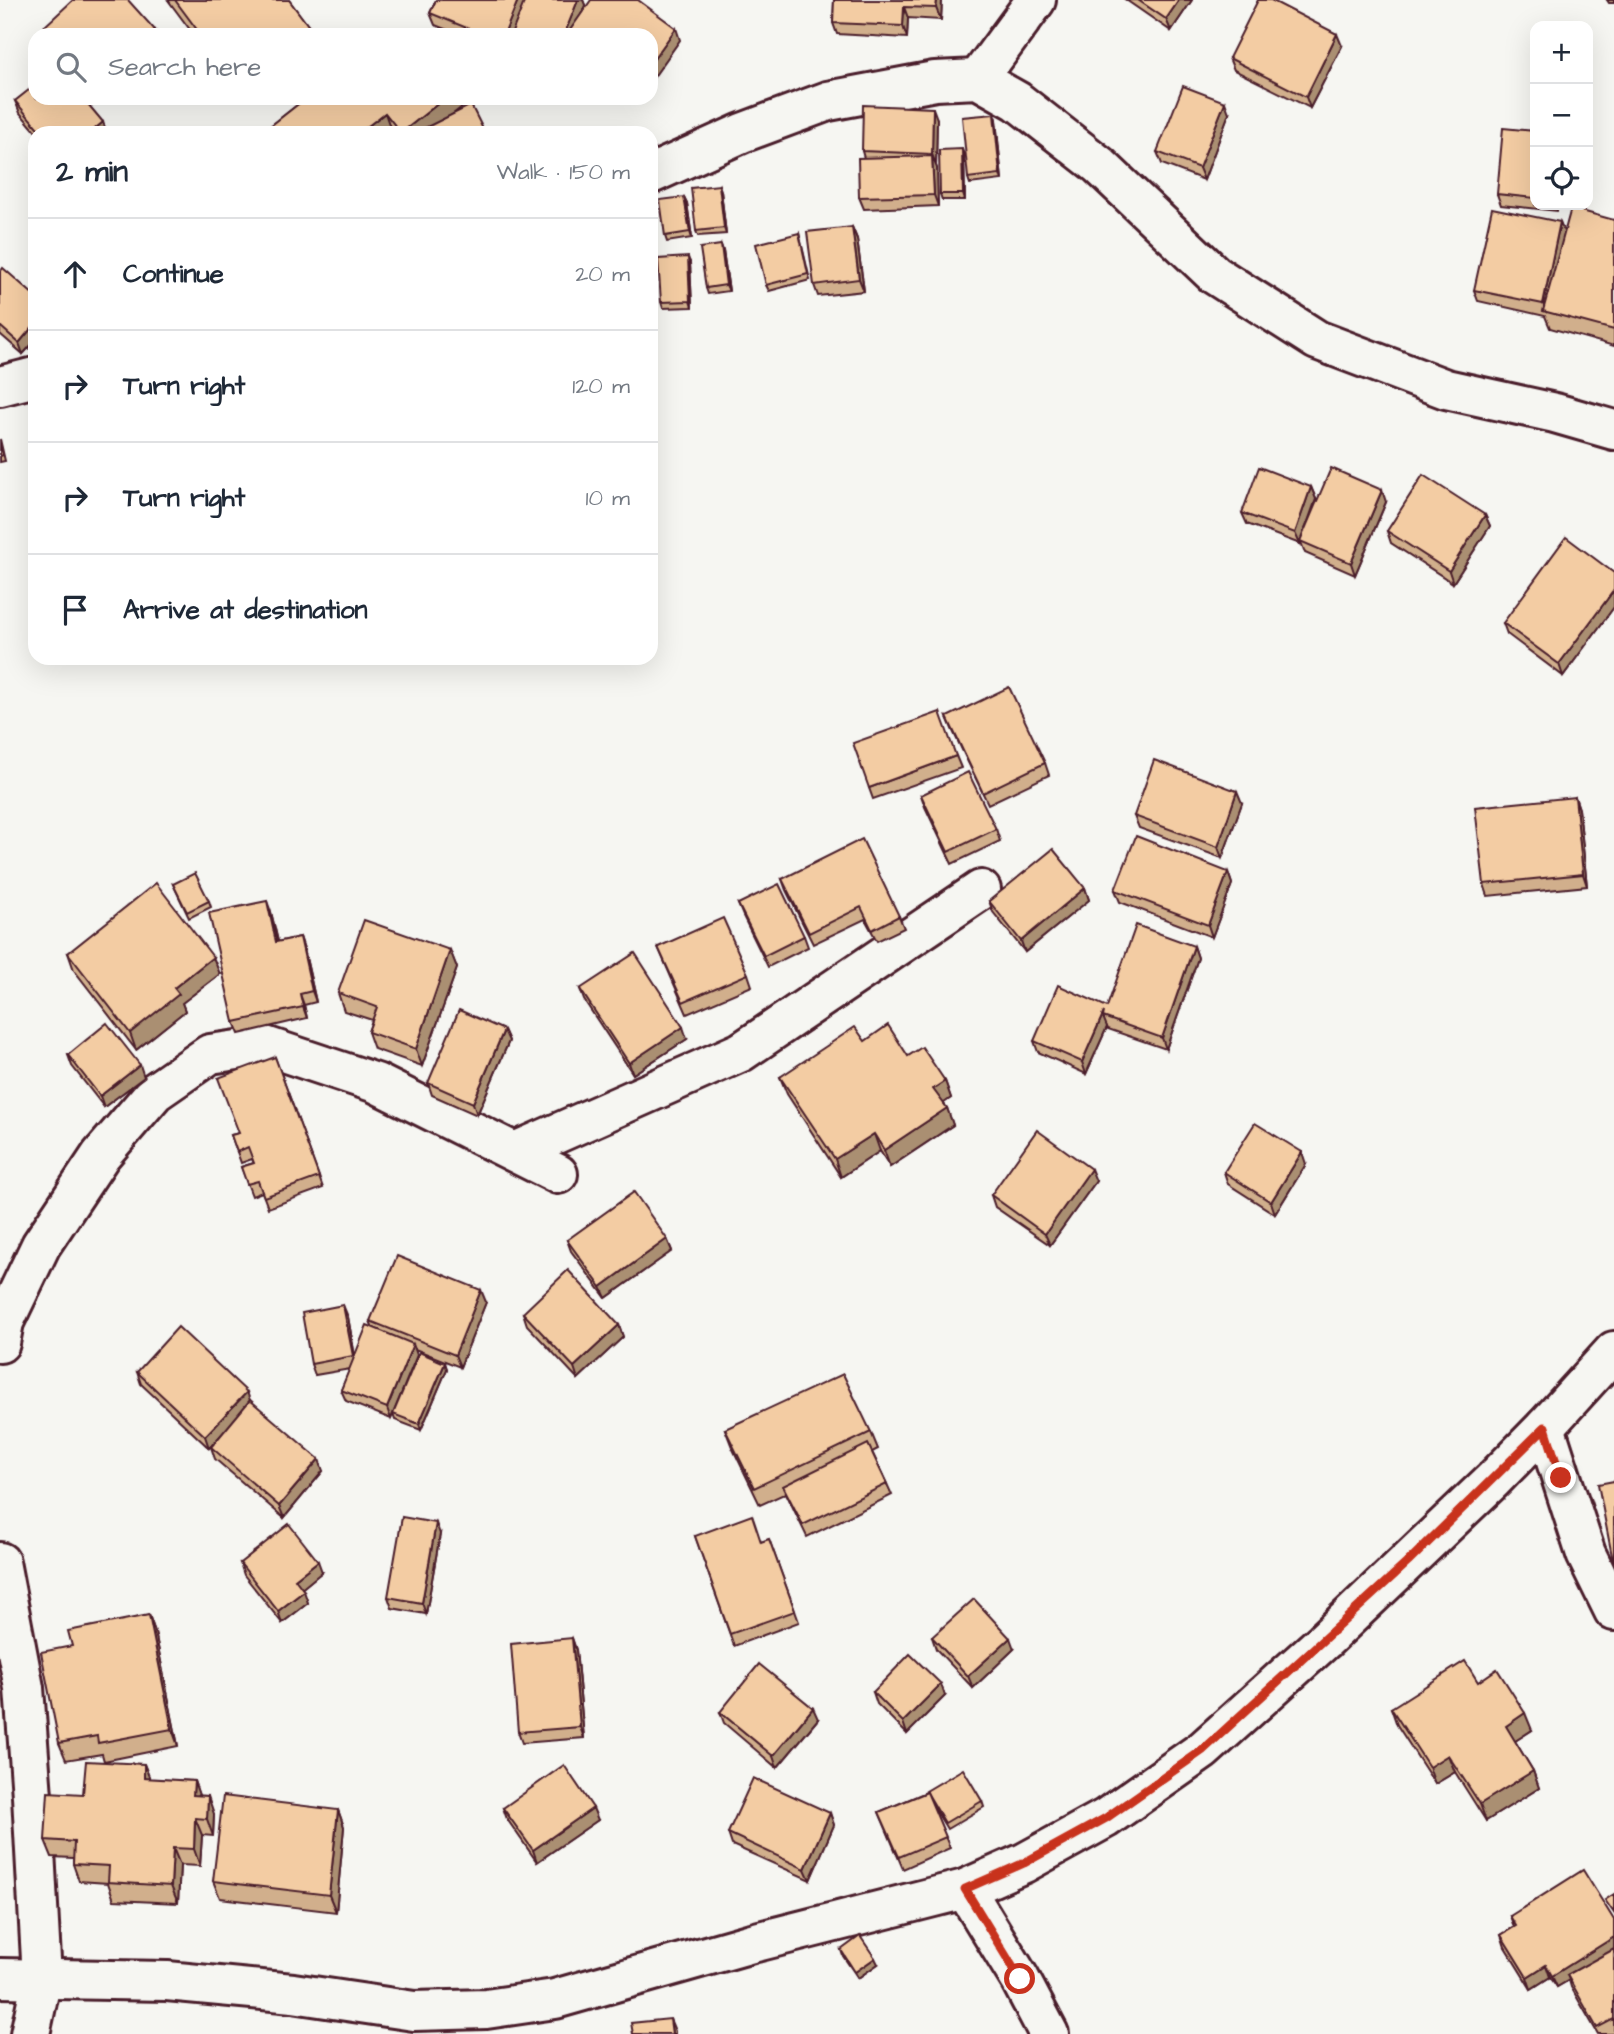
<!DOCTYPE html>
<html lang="en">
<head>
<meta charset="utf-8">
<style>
	:root { --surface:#fff; --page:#f2f2f3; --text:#1f2937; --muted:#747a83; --line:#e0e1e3 }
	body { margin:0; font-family:"Architects Daughter",sans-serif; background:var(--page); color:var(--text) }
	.controls { position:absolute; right:21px; top:21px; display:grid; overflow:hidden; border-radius:14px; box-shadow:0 7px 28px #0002 }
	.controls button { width:63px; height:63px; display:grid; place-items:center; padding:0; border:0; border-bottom:2px solid var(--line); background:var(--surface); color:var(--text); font:35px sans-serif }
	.stop { position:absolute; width:21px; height:21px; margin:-16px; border:5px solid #c8321e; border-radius:50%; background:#fff }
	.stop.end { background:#c8321e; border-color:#fff; box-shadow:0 2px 7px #0008 }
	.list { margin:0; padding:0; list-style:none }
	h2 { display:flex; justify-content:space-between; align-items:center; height:91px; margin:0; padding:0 28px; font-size:30px }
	h2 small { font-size:23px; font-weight:400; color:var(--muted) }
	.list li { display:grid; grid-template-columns:46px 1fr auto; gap:21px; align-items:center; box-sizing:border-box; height:112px; padding:0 28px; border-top:2px solid var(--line) }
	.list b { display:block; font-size:26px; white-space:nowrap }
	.list em { font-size:23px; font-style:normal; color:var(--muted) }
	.icon { flex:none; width:38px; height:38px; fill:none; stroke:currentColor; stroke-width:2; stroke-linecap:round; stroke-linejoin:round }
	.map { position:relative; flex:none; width:1614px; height:2034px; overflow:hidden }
	.search { position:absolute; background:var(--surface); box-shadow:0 7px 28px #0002; left:28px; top:28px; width:630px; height:77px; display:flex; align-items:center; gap:18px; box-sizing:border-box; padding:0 24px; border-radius:21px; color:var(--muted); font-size:26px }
	.panel { position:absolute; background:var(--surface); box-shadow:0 7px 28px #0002; left:28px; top:126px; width:630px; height:539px; border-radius:21px }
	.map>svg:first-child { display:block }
</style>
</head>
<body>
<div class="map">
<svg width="1614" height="2034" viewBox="0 0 1614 2034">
	<rect width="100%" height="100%" fill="#f6f6f2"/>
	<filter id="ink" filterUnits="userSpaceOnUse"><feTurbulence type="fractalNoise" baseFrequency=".0143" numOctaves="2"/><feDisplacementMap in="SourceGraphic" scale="14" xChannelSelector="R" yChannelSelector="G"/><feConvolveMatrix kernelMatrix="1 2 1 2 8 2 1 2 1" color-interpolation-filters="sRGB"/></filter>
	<g filter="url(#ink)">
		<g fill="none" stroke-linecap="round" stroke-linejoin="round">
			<defs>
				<g id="minor">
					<polyline points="978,79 1036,0"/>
					<polyline points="651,174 742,133 828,101 935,81 978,79 1017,101 1099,165 1215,275 1317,340 1446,389 1555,413 1614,430"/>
					<polyline points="0,386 35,377"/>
					<polyline points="515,1152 741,1052 981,890"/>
					<polyline points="0,1343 4,1322 41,1245 101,1155 155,1092 210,1054 265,1046 376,1083 558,1174"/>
					<polyline points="1545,1427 1586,1554 1614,1611"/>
					<polyline points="0,1562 24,1688 32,1796 42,1978 30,2034"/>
					<polyline points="965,1889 1020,1979 1049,2034"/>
					<polyline points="0,1978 167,1981 293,1993 414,2011 486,2009 555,1999 752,1943 965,1889 1024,1863 1106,1818 1203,1750 1324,1641 1493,1480 1545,1427 1614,1351"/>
				</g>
			</defs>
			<use href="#minor" stroke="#4a1f2b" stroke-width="44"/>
			<use href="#minor" stroke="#f6f6f2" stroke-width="38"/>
		</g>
		<g fill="#d1af8c" stroke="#4a1f2b" stroke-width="2">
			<polygon points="168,0 289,0 310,28 313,35 194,35"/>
			<polygon points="436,0 583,0 585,5 581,14 680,40 651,35 460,35 435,25 430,13"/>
			<polygon points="834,0 942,0 941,20 908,18 907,38 837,34 833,23"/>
			<polygon points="1126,0 1192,0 1171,31"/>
			<polygon points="1607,0 1614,0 1614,3 1609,3"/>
			<polygon points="45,26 157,35 48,35"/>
			<polygon points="1342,46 1310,108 1234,70 1229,58"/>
			<polygon points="306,98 467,103 454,113 485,133 394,133 391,130 387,133 265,133 264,131"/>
			<polygon points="15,101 107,133 37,133 20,113"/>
			<polygon points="1229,113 1204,180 1162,164 1157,152"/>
			<polygon points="937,119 936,165 938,206 864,209 859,197 864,158 862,151"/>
			<polygon points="996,120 1002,180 970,184 968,178"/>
			<polygon points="1535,131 1535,205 1558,205 1557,211 1501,205 1497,194"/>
			<polygon points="964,155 965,200 942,200 940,194"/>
			<polygon points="719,185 721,191 726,234 698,236 696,231"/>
			<polygon points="684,197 687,203 692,238 667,242 665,236"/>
			<polygon points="1614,220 1614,346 1550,328 1545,316 1478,301 1474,290 1560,222 1564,232"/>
			<polygon points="852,227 857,239 864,291 818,296 814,285"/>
			<polygon points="799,233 810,280 769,291 766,285"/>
			<polygon points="721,245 723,251 729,291 708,294 706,288"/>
			<polygon points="690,263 692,307 663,308 661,302"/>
			<polygon points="0,272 35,296 35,341 23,354 0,334"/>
			<polygon points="0,439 5,461 0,462"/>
			<polygon points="1311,487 1316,499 1302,537 1386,502 1355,575 1305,553 1301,542 1300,544 1247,524 1242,513"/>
			<polygon points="1485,515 1490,526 1453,583 1391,543 1387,531"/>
			<polygon points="1614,573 1614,607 1563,676 1507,634 1503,623"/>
			<polygon points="947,717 1045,763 1049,775 988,804 952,729"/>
			<polygon points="956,756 961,768 873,799 869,788"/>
			<polygon points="921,795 996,829 1000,841 952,864 925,807"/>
			<polygon points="1575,797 1579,809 1587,886 1488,896 1484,884"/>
			<polygon points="1242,803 1222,858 1139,828 1134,816"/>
			<polygon points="1228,872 1232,884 1212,937 1120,902 1115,890"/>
			<polygon points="782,879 899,916 904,928 877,941 865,919 813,944 786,890"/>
			<polygon points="173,884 209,901 211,907 189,918"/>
			<polygon points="1085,888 1089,900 1025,952 993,912 989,901"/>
			<polygon points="738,904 804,936 808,947 768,967 743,916"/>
			<polygon points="271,912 278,942 300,937 304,949 316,1002 304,1005 307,1018 239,1034 234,1022"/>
			<polygon points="1194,946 1198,958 1166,1049 1108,1029 1107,1027 1086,1074 1038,1052 1034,1041 1107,1007"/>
			<polygon points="658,947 748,974 752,986 687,1014"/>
			<polygon points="450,950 457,968 422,1066 374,1049 368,1032 372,1020 344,1011 338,993"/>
			<polygon points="68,953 220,974 182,1003 185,1011 136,1050 74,970"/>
			<polygon points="580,989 687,1039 633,1074 584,1000"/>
			<polygon points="504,1030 509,1041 477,1115 432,1095 428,1083"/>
			<polygon points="865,1041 908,1056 945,1081 951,1098 943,1103 947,1108 953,1125 890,1167 880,1151 841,1177 787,1094 780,1077"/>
			<polygon points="68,1055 144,1077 104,1107 72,1066"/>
			<polygon points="275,1057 323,1188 268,1208 262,1192 252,1196 241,1167 254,1163 252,1159 241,1163 231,1135 239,1133"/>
			<polygon points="1306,1164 1275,1214 1228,1184 1224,1172"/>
			<polygon points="1096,1181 1050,1245 995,1207 991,1195"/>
			<polygon points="667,1239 672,1251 606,1298 571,1251 567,1240"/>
			<polygon points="486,1302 460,1367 415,1349 417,1355 401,1396 445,1363 447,1369 421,1430 395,1420 393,1414 391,1419 346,1401 341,1390 350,1369 315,1375 311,1364 348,1317 355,1356 373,1328 370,1321"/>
			<polygon points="523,1313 619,1325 623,1337 578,1379 527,1325"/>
			<polygon points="137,1372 250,1400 323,1471 284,1518 215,1459 211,1447 220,1436 209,1448 141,1384"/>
			<polygon points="725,1429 871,1432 878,1449 872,1452 887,1484 892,1495 807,1537 786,1493 760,1505 732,1447"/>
			<polygon points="440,1534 426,1614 392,1608 388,1597"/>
			<polygon points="695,1536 761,1542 769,1539 799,1622 734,1646"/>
			<polygon points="240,1563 322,1572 302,1588 308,1603 282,1623 244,1575"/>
			<polygon points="149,1615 155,1632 178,1746 104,1761 102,1754 66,1760 59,1743 72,1646"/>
			<polygon points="932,1637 1014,1649 973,1688 936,1649"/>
			<polygon points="572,1638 576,1650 584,1738 522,1743 518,1732"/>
			<polygon points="1478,1682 1532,1730 1515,1741 1533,1771 1539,1788 1486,1821 1455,1772 1435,1784 1397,1725 1391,1708"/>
			<polygon points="873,1692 945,1696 907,1734 877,1704"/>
			<polygon points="720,1712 818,1719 777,1768 724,1723"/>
			<polygon points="144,1764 150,1779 194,1781 199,1796 214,1814 213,1836 202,1835 200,1866 180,1865 178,1903 114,1900 108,1883 79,1881 73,1864 73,1858 52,1857 45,1840 83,1794"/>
			<polygon points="926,1792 982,1801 984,1807 947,1829 930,1801 950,1848 903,1869 879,1812"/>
			<polygon points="503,1808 598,1820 537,1862 507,1819"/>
			<polygon points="338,1810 344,1827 336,1912 220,1898 213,1881"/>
			<polygon points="830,1813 834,1825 810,1880 732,1845 728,1833"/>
			<polygon points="1510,1916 1614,1920 1614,2033 1612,2034 1598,2034 1571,1987 1569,1980 1557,1987 1550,1977 1531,1989 1505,1947 1501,1935 1514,1927"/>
			<polygon points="841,1950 878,1964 858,1978 843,1956"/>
		</g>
		<g fill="#aa8f72" stroke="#4a1f2b" stroke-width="2">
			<polygon points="518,0 527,0 513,35 504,35"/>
			<polygon points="578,0 583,0 585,5 573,35 568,33 569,35 564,35"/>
			<polygon points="937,0 942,0 941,20 936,8"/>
			<polygon points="1179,0 1192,0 1171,31 1166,19"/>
			<polygon points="904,7 908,18 907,38 903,26"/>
			<polygon points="310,28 313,35 301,35"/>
			<polygon points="676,28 680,40 651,81 651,63"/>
			<polygon points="155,30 157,35 150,35"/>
			<polygon points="1337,34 1342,46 1310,108 1306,97"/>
			<polygon points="445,98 466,98 467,103 429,133 401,133"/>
			<polygon points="1225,102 1229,113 1204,180 1199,168"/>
			<polygon points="933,108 937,119 936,165 932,154"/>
			<polygon points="385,113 391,130 387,133 359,133"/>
			<polygon points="994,114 996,120 1002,180 1000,174"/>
			<polygon points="103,122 107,133 90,133"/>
			<polygon points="962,149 964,155 965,200 963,194"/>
			<polygon points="932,156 937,168 938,206 934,195"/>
			<polygon points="719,185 721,191 726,234 724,228"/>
			<polygon points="684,197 687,203 692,238 690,232"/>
			<polygon points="1560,222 1565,234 1546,311 1543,304"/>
			<polygon points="852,227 857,239 864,291 859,279"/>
			<polygon points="721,245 723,251 729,291 726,285"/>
			<polygon points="688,257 690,263 692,307 690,301"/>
			<polygon points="35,324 35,341 23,354 19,343"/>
			<polygon points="1311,487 1316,499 1300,544 1295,533"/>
			<polygon points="1382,490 1386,502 1355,575 1351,563"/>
			<polygon points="1485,515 1490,526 1453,583 1449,571"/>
			<polygon points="1614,590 1614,607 1563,676 1559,664"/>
			<polygon points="1237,791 1242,803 1222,858 1218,847"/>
			<polygon points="1575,797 1579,809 1587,886 1583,874"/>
			<polygon points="1228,872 1232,884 1212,937 1208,925"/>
			<polygon points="1085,888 1089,900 1025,952 1021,941"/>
			<polygon points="267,901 271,912 281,954 276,942"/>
			<polygon points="300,937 304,949 316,1002 312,991"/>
			<polygon points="1194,946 1198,958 1166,1049 1162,1038"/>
			<polygon points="450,950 457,968 422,1066 416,1049"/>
			<polygon points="213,957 220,974 182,1003 185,1011 136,1050 130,1033 174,988"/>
			<polygon points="300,994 304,1005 307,1018 303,1007"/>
			<polygon points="1104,1012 1103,1017 1107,1027 1086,1074 1082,1062"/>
			<polygon points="683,1027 687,1039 633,1074 629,1063"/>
			<polygon points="504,1030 509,1041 477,1115 473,1103"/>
			<polygon points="140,1065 144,1077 104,1107 100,1096"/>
			<polygon points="945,1081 951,1098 940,1106 933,1089"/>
			<polygon points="947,1108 953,1125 890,1167 884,1150"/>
			<polygon points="874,1134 880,1151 841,1177 835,1159"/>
			<polygon points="1302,1152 1306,1164 1275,1214 1271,1202"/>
			<polygon points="1091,1169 1096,1181 1050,1245 1045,1234"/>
			<polygon points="667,1239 672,1251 606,1298 601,1287"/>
			<polygon points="481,1290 486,1302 460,1367 455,1355"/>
			<polygon points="343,1305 348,1317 357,1368 353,1356"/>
			<polygon points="619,1325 623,1337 578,1379 574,1367"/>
			<polygon points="413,1344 417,1355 391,1419 387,1408"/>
			<polygon points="445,1363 447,1369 421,1430 419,1424"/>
			<polygon points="247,1392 251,1403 209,1448 205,1436"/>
			<polygon points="319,1459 323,1471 284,1518 279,1506"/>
			<polygon points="436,1523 440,1534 426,1614 422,1603"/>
			<polygon points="318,1561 322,1572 299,1591 295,1579"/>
			<polygon points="304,1591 308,1603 282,1623 278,1611"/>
			<polygon points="149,1615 155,1632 178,1746 172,1729"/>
			<polygon points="572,1638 576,1650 584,1738 580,1727"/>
			<polygon points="1010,1638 1014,1649 973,1688 968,1676"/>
			<polygon points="941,1684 945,1696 907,1734 903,1722"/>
			<polygon points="813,1708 818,1719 777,1768 773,1756"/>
			<polygon points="1525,1713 1532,1730 1512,1743 1506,1726"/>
			<polygon points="1448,1755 1455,1772 1435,1784 1429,1767"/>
			<polygon points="144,1764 151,1782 144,1778"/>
			<polygon points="1533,1771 1539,1788 1486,1821 1480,1804"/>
			<polygon points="194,1781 200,1798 193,1795"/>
			<polygon points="208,1796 214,1814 213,1836 207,1819"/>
			<polygon points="593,1808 598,1820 537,1862 533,1850"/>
			<polygon points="338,1810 344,1827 336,1912 329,1895"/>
			<polygon points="830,1813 834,1825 810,1880 805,1869"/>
			<polygon points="195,1818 202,1835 200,1866 194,1849"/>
			<polygon points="173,1848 180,1865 178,1903 171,1886"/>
			<polygon points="1614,1937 1614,1952 1567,1975 1569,1980 1557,1987 1552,1976"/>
			<polygon points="875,1958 878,1964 858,1978 855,1972"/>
			<polygon points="1546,1965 1550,1977 1531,1989 1527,1977"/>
			<polygon points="670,2019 675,2031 675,2034 672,2034"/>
		</g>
		<g fill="#f3cca3" stroke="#4a1f2b" stroke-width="2">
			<polygon points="73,0 128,0 155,30 150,35 54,35 45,26"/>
			<polygon points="175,0 289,0 310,28 301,35 201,35"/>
			<polygon points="436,0 518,0 504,35 484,35 430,13"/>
			<polygon points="525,0 578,0 564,35 511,35"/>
			<polygon points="591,0 638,0 676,28 651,63 651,35 571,35 568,33"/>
			<polygon points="834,0 937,0 936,8 904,7 903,26 833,23"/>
			<polygon points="1138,0 1179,0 1166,19"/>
			<polygon points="1258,0 1271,0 1337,34 1306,97 1229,58"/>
			<polygon points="392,31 395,35 387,35"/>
			<polygon points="35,85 35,98 83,98 103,122 90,133 42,133 15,101"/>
			<polygon points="1183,86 1225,102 1199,168 1157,152"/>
			<polygon points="306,98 445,98 401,133 385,113 359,133 265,133 264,131"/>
			<polygon points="471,105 485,133 415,133"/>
			<polygon points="863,105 933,108 932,154 862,151"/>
			<polygon points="994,114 1000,174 968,178 962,117"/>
			<polygon points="1503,128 1535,131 1535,198 1497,194"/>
			<polygon points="962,149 963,194 940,194 939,150"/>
			<polygon points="932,156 934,195 859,197 858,158"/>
			<polygon points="719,185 724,228 696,231 691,188"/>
			<polygon points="684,197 690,232 665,236 660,200"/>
			<polygon points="1492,208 1560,222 1543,304 1474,290"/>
			<polygon points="1571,208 1614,220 1614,330 1543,311"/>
			<polygon points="852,227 859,279 814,285 807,232"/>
			<polygon points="799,233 808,274 766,285 756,244"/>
			<polygon points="721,245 726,285 706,288 700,248"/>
			<polygon points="688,257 690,301 661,302 658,259"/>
			<polygon points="3,268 35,296 35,324 19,343 0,326 0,272"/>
			<polygon points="0,443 3,455 0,456"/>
			<polygon points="1259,467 1311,487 1295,533 1242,513"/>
			<polygon points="1331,468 1382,490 1351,563 1300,541"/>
			<polygon points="1423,475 1485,515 1449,571 1387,531"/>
			<polygon points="1566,537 1614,573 1614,590 1559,664 1503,623"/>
			<polygon points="1009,687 1045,763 983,793 947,717"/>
			<polygon points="940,712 956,756 869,788 853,743"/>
			<polygon points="1154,760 1237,791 1218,847 1134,816"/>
			<polygon points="968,772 996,829 948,852 921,795"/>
			<polygon points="1575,797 1583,874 1484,884 1475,807"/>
			<polygon points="1136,836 1228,872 1208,925 1115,890"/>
			<polygon points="862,839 899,916 872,930 861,907 809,933 782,879"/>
			<polygon points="1053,849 1085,888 1021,941 989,901"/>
			<polygon points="195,873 209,901 187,912 173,884"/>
			<polygon points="156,883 213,957 174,988 179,994 130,1033 68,953"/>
			<polygon points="779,884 804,936 764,956 738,904"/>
			<polygon points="267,901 276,942 300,937 312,991 300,994 303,1007 234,1022 209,913"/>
			<polygon points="723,918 748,974 683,1002 658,947"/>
			<polygon points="364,920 450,950 416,1049 368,1032 377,1007 338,993"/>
			<polygon points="1136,925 1194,946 1162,1038 1103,1017 1104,1012 1082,1062 1034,1041 1058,985 1107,1007"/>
			<polygon points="635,953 683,1027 629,1063 580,989"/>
			<polygon points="459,1010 504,1030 473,1103 428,1083"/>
			<polygon points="107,1023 140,1065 100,1096 68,1055"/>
			<polygon points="888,1025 908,1056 922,1047 945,1081 933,1089 947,1108 884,1150 874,1134 835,1159 780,1077 855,1027 865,1041"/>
			<polygon points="275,1057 319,1177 264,1197 258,1181 247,1184 241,1167 254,1163 248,1147 237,1152 231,1135 239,1133 218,1078"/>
			<polygon points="1255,1123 1302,1152 1271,1202 1224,1172"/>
			<polygon points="1037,1130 1091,1169 1045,1234 991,1195"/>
			<polygon points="634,1192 667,1239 601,1287 567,1240"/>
			<polygon points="397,1256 481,1290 455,1355 370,1321"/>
			<polygon points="568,1270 619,1325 574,1367 523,1313"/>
			<polygon points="343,1305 353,1356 311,1364 302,1313"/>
			<polygon points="367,1325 413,1344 387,1408 341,1390"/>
			<polygon points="178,1327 247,1392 205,1436 137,1372"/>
			<polygon points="419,1352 445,1363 419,1424 393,1414"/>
			<polygon points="843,1374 871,1432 754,1488 725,1429"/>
			<polygon points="250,1400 319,1459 279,1506 211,1447"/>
			<polygon points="868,1444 887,1484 803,1525 783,1486"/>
			<polygon points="1614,1481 1614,1561 1613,1561 1598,1484"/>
			<polygon points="752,1515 761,1542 769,1539 795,1611 730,1634 695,1536"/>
			<polygon points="402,1517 436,1523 422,1603 388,1597"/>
			<polygon points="289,1524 318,1561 295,1579 304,1591 278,1611 240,1563"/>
			<polygon points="974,1599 1010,1638 968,1676 932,1637"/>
			<polygon points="149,1615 172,1729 98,1743 97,1736 59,1743 41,1652 72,1646 68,1631"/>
			<polygon points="572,1638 580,1727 518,1732 511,1644"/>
			<polygon points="910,1654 941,1684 903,1722 873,1692"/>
			<polygon points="1465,1661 1478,1682 1497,1669 1525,1713 1506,1726 1533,1771 1480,1804 1448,1755 1429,1767 1391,1708"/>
			<polygon points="759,1664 813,1708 773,1756 720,1712"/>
			<polygon points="86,1761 144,1764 144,1778 194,1781 193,1795 208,1796 207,1819 195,1818 194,1849 173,1848 171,1886 108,1882 109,1866 73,1864 74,1842 45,1840 48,1792 83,1794"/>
			<polygon points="564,1765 593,1808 533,1850 503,1808"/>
			<polygon points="963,1769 982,1801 945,1823 926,1791"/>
			<polygon points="753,1778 830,1813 805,1869 728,1833"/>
			<polygon points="927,1792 946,1837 899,1857 879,1812"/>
			<polygon points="223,1796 338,1810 329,1895 213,1881"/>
			<polygon points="1583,1870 1614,1920 1614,1937 1552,1976 1546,1965 1527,1977 1501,1935 1516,1926 1510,1916"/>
			<polygon points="1614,1894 1614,1913 1605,1900"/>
			<polygon points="860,1936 875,1958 855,1972 841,1950"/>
			<polygon points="1614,1949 1614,2019 1597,2028 1567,1975"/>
			<polygon points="670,2019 672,2034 633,2034 631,2023"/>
		</g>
	</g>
	<g fill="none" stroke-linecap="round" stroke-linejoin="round" filter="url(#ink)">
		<polyline stroke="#c8321e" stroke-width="9" points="1020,1979 965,1889 1024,1863 1106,1818 1203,1750 1408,1562 1545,1427 1561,1478"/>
	</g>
</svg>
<div class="controls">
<button>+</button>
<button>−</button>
<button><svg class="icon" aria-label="locate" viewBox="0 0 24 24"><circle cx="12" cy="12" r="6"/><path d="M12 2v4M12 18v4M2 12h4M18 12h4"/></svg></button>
</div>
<div class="stop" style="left:1020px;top:1979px"></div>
<div class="stop end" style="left:1561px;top:1478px"></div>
<div class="search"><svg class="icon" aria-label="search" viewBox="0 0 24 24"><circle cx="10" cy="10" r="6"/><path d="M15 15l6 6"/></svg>Search here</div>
<section class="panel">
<h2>2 min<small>Walk · 150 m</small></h2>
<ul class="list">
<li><svg class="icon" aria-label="ahead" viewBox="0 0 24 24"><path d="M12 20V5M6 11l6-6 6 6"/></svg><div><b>Continue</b></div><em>20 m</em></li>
<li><svg class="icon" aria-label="right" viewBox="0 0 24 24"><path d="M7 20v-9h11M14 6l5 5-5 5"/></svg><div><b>Turn right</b></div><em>120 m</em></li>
<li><svg class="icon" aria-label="right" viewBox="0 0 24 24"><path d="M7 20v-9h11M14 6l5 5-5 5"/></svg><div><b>Turn right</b></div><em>10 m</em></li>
<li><svg class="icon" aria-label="arrive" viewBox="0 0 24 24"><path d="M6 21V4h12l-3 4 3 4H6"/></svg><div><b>Arrive at destination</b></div></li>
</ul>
</section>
</div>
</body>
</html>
